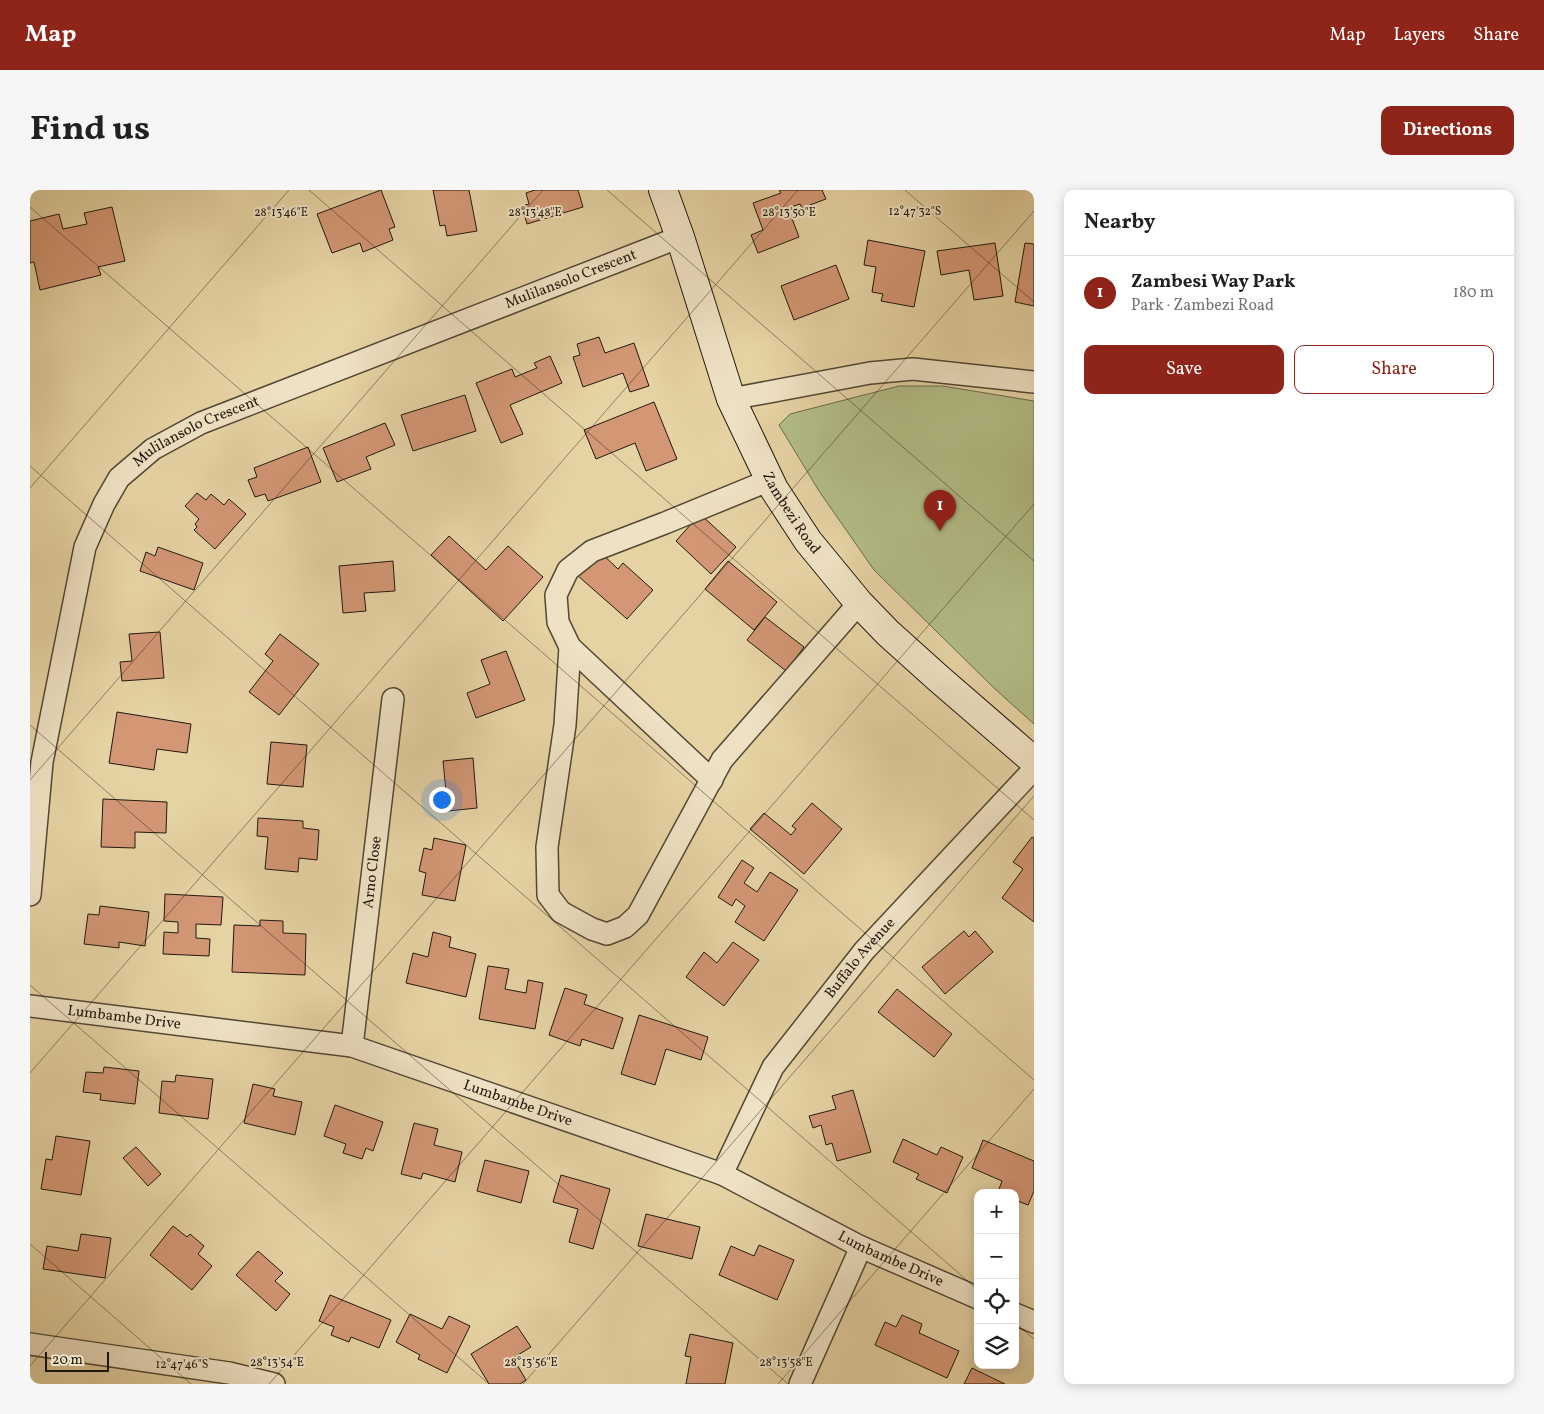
<!DOCTYPE html>
<html lang="en">
<head>
<meta charset="utf-8">
<style>
	:root { --surface:#fff; --page:#f6f6f6; --text:#202124; --muted:#757577; --line:#e0e0e0; --accent:#8f2418 }
	body { margin:0; font-family:Vollkorn,serif; background:var(--page); color:var(--text) }
	.controls { position:absolute; right:15px; bottom:15px; display:grid; overflow:hidden; border-radius:10px; box-shadow:0 2px 12px #0003 }
	.controls button { width:45px; height:45px; display:grid; place-items:center; padding:0; border:0; border-bottom:1px solid var(--line); background:var(--surface); color:var(--text); font:25px sans-serif }
	.scale { position:absolute; left:15px; bottom:12px; width:64px; box-sizing:border-box; padding-left:5px; border:2px solid #21190f; border-top:0; font-size:14px; line-height:18px; white-space:nowrap; color:#21190f; -webkit-text-stroke:4px #efe2c4; paint-order:stroke }
	.you { position:absolute; left:411px; top:609px; width:18px; height:18px; margin:-12px; border:4px solid #fff; border-radius:50%; background:#1a73e8; box-shadow:0 0 0 8px #1a73e833 }
	.badge { display:grid; place-items:center; width:32px; height:32px; border-radius:50%; background:var(--accent); color:#fff; font-size:16px; font-weight:700 }
	.pin { position:absolute; translate:-50% -41px; filter:drop-shadow(0 1px 2px #0008) }
	.pin::after { content:''; position:absolute; top:26px; width:18px; height:15px; background:inherit; clip-path:polygon(0 0,100% 0,50% 100%) }
	.list { margin:0; padding:0; list-style:none }
	h2 { display:flex; justify-content:space-between; align-items:center; height:65px; margin:0; padding:0 20px; font-size:21px }
	h2 small { font-size:16px; font-weight:400; color:var(--muted) }
	.list li { display:grid; grid-template-columns:32px 1fr auto; gap:15px; align-items:center; box-sizing:border-box; height:75px; padding:0 20px; border-top:1px solid var(--line) }
	.list b { display:block; font-size:19px; white-space:nowrap }
	.list p { margin:0; font-size:16px; white-space:nowrap; color:var(--muted) }
	.list em { font-size:16px; font-style:normal; color:var(--muted) }
	.actions { display:flex; gap:10px; padding:15px 20px }
	.actions a { flex:1; padding:11px 0; border:1px solid var(--accent); border-radius:10px; text-align:center; font-size:18px; color:var(--accent) }
	.actions .main { background:var(--accent); color:#fff }
	.icon { flex:none; width:28px; height:28px; fill:none; stroke:currentColor; stroke-width:2; stroke-linecap:round; stroke-linejoin:round }
	.map { position:relative; flex:none; width:1004px; height:1194px; overflow:hidden; border-radius:10px }
	header { display:flex; align-items:center; gap:30px; box-sizing:border-box; height:70px; padding:0 25px; background:var(--accent); color:#fff }
	header strong { font-size:24px }
	nav { display:flex; gap:28px; margin-inline-start:auto; font-size:18px }
	.intro { display:flex; align-items:center; justify-content:space-between; box-sizing:border-box; height:120px; padding:0 30px }
	h1 { margin:0; font-size:35px }
	.button { padding:12px 22px; border-radius:10px; background:var(--accent); color:#fff; font-size:18px; font-weight:700 }
	main { display:flex; gap:30px; padding:0 30px }
	aside { flex:1; background:var(--surface); border-radius:10px; box-shadow:0 2px 12px #0003 }
	.map>svg:first-child { display:block }
</style>
</head>
<body>
<header>
<strong>Map</strong>
<nav><a>Map</a><a>Layers</a><a>Share</a></nav>
</header>
<div class="intro"><h1>Find us</h1><a class="button">Directions</a></div>
<main>
<div class="map">
<svg width="1004" height="1194" viewBox="0 0 1004 1194">
	<rect width="100%" height="100%" fill="#e6d3a4"/>
	<filter id="stains"><feTurbulence type="fractalNoise" baseFrequency=".004" numOctaves="4"/><feColorMatrix values="0 0 0 0 .2 0 0 0 0 .09 0 0 0 0 .02 0 0 0 .5 -.17"/></filter>
	<radialGradient id="worn" r=".72"><stop offset=".6" stop-color="#630" stop-opacity="0"/><stop offset="1" stop-color="#630" stop-opacity=".3"/></radialGradient>
	<polygon fill="#b3bd87" stroke="#6a6b4b" points="869,196 913,196 1004,211 1004,534 965,499 844,380 789,301 749,235 760,224"/>
	<g fill="#d39775" stroke="#21190f">
		<polygon points="351,0 365,37 359,39 363,50 333,62 330,53 302,63 287,24"/>
		<polygon points="403,0 439,0 447,41 417,46 415,35 410,36"/>
		<polygon points="505,0 548,0 553,17 497,34 492,16 499,14 496,3"/>
		<polygon points="749,0 792,0 796,9 772,18 770,14 758,18 769,47 728,63 721,45 733,40 723,13 751,3"/>
		<polygon points="82,17 95,71 68,77 71,85 10,100 4,72 0,73 0,31 29,24 33,39 57,34 54,23"/>
		<polygon points="838,50 895,61 884,117 851,111 853,104 842,102 846,77 834,75"/>
		<polygon points="965,53 973,106 944,110 939,80 911,85 907,61"/>
		<polygon points="995,53 1004,54 1004,116 985,112"/>
		<polygon points="806,75 819,109 764,130 751,96"/>
		<polygon points="569,147 575,163 604,153 619,196 600,202 593,183 553,197 543,167 550,165 547,154"/>
		<polygon points="520,166 532,193 480,215 493,244 471,253 446,193 482,179 485,187 507,178 504,173"/>
		<polygon points="435,205 446,241 383,261 371,225"/>
		<polygon points="624,212 647,269 616,281 605,253 566,269 554,240"/>
		<polygon points="355,233 365,255 336,267 341,279 307,292 293,258"/>
		<polygon points="278,257 291,292 238,311 235,304 225,307 218,290 227,287 224,278"/>
		<polygon points="167,303 176,310 181,304 194,315 199,309 216,324 185,359 164,340 167,337 165,334 169,329 155,316"/>
		<polygon points="670,324 706,357 681,384 646,351"/>
		<polygon points="419,346 456,380 478,356 513,387 473,431 401,365"/>
		<polygon points="128,357 173,373 164,400 110,381 116,362 125,366"/>
		<polygon points="569,361 588,379 593,373 623,400 597,429 547,385"/>
		<polygon points="363,371 365,401 334,403 336,421 313,423 309,376"/>
		<polygon points="698,371 747,412 724,440 675,399"/>
		<polygon points="735,427 774,457 756,481 717,450"/>
		<polygon points="130,442 134,488 92,491 90,472 102,471 99,444"/>
		<polygon points="250,444 289,474 249,525 219,502 243,471 235,464"/>
		<polygon points="476,461 495,510 446,528 437,503 460,494 451,470"/>
		<polygon points="87,522 161,534 157,563 127,559 124,580 79,573"/>
		<polygon points="241,552 277,555 273,597 237,594"/>
		<polygon points="443,568 447,618 418,621 413,571"/>
		<polygon points="73,609 137,612 136,643 105,642 105,658 71,657"/>
		<polygon points="782,613 812,639 774,684 720,639 734,623 761,645 766,639 762,636"/>
		<polygon points="228,628 273,631 273,638 289,640 287,670 269,668 268,682 235,679 238,647 227,646"/>
		<polygon points="1002,647 1004,648 1004,732 972,708 993,679 983,672"/>
		<polygon points="404,648 436,655 425,711 392,705 396,683 389,681 394,658 402,660"/>
		<polygon points="712,670 724,678 714,693 727,702 740,682 768,700 734,751 705,732 715,716 706,709 702,716 688,707"/>
		<polygon points="135,704 193,707 191,735 166,734 166,748 180,749 179,766 133,764 134,742 148,743 148,732 134,731"/>
		<polygon points="70,716 119,722 115,756 89,752 89,758 54,754 58,724 69,725"/>
		<polygon points="230,730 253,731 253,743 276,744 275,785 202,782 204,735 230,736"/>
		<polygon points="934,741 939,747 945,741 963,762 915,804 892,777"/>
		<polygon points="403,742 421,747 419,757 446,764 436,807 376,793 383,763 398,767"/>
		<polygon points="703,752 729,770 694,816 656,787 674,762 687,773"/>
		<polygon points="458,776 479,779 475,799 496,803 498,790 513,793 505,839 449,829"/>
		<polygon points="535,798 557,805 554,814 593,828 583,859 552,849 550,856 519,845"/>
		<polygon points="867,799 922,844 904,867 848,822"/>
		<polygon points="609,825 678,847 671,870 636,859 625,895 591,884"/>
		<polygon points="74,877 109,881 105,914 70,910 71,904 53,902 56,882 73,883"/>
		<polygon points="146,885 183,889 178,929 129,923 132,891 145,892"/>
		<polygon points="223,894 245,899 243,906 272,912 265,945 214,933"/>
		<polygon points="823,900 841,962 807,971 802,953 796,955 791,935 783,938 779,926 806,919 802,906"/>
		<polygon points="305,915 353,932 343,961 336,958 332,969 313,963 316,954 294,946"/>
		<polygon points="384,933 408,939 404,955 432,962 425,992 393,983 391,989 371,984"/>
		<polygon points="26,946 60,951 51,1005 11,999 16,969 22,970"/>
		<polygon points="873,949 907,965 911,957 933,967 917,1003 886,989 889,984 863,972"/>
		<polygon points="953,950 1004,971 1004,1001 998,1015 985,1010 985,1003 968,1002 972,991 942,978"/>
		<polygon points="106,957 131,984 118,996 93,968"/>
		<polygon points="455,970 499,981 491,1013 447,1001"/>
		<polygon points="531,985 580,999 563,1059 539,1052 548,1019 523,1012"/>
		<polygon points="616,1024 670,1037 662,1069 608,1056"/>
		<polygon points="143,1036 157,1047 160,1044 174,1056 168,1064 182,1076 162,1100 120,1065"/>
		<polygon points="51,1044 81,1048 75,1088 13,1079 17,1056 48,1061"/>
		<polygon points="729,1055 764,1070 747,1110 689,1085 701,1056 724,1066"/>
		<polygon points="228,1061 253,1083 245,1091 260,1104 246,1121 206,1085"/>
		<polygon points="300,1105 361,1130 349,1158 321,1147 319,1152 301,1145 304,1137 289,1131"/>
		<polygon points="380,1124 412,1139 419,1126 440,1136 417,1183 388,1169 390,1165 366,1152"/>
		<polygon points="872,1125 892,1134 889,1143 929,1161 917,1188 845,1155 855,1132 866,1137"/>
		<polygon points="487,1136 501,1157 483,1168 496,1190 490,1194 459,1194 441,1164"/>
		<polygon points="660,1144 703,1153 695,1194 656,1194 661,1167 655,1166"/>
		<polygon points="942,1178 975,1194 934,1194"/>
	</g>
	<g fill="none" stroke-linecap="round" stroke-linejoin="round">
		<defs>
			<g id="street">
				<polyline points="701,209 840,183 883,179 1004,192"/>
				<polyline points="540,457 535,535 517,657 518,705 531,722 562,739 577,744 595,737 608,725 692,570 829,413"/>
				<polyline points="682,590 540,457 528,432 526,405 538,380 562,361 635,333 740,290"/>
				<path id="s1" d="M0,705L12,572L55,357L74,314L89,288L123,259L171,233L650,47"/>
				<path id="s2" d="M0,816L322,856L692,984L831,1057L948,1108"/>
				<path id="s3" d="M322,856L363,509"/>
				<path id="s4" d="M692,984L743,877L834,761L1004,579"/>
				<polyline points="985,1124 1004,1132"/>
				<polyline points="0,1154 199,1183 244,1194"/>
				<polyline points="770,1194 831,1057"/>
			</g>
			<g id="secondary">
				<path id="s5" d="M633,0L650,47L701,209L744,299L778,351L829,413L858,443L908,488L1004,571"/>
			</g>
		</defs>
		<use href="#street" stroke="#524834" stroke-width="24"/>
		<use href="#secondary" stroke="#21190f" stroke-width="30"/>
		<use href="#street" stroke="#efe2c4" stroke-width="21"/>
		<use href="#secondary" stroke="#efe2c4" stroke-width="28"/>
	</g>
	<path fill="none" stroke="#21190f" stroke-width="1" stroke-opacity="0.45" d="M279,0L1004,630M577,0L1004,371M875,0L1004,112M0,5L4,0M0,17L1004,890M0,276L948,1100M0,298L259,0M0,535L758,1194M0,590L513,0M0,795L459,1194M0,883L768,0M0,1054L161,1194M985,1133L1004,1149M0,1176L1004,21M239,1194L1004,314M493,1194L1004,606M748,1194L1004,899M1002,1194L1004,1192"/>
	<g text-anchor="middle" dominant-baseline="central" stroke-width="4" stroke-linejoin="round" paint-order="stroke">
		<g font-size="15" fill="#21190f" stroke="#efe2c4">
			<text stroke="none"><textPath href="#s1" startOffset="926">Mulilansolo Crescent</textPath></text>
			<text stroke="none"><textPath href="#s1" startOffset="521">Mulilansolo Crescent</textPath></text>
			<text stroke="none"><textPath href="#s5" startOffset="349">Zambezi Road</textPath></text>
			<text stroke="none"><textPath href="#s3" startOffset="175">Arno Close</textPath></text>
			<text stroke="none"><textPath href="#s4" startOffset="258">Buffalo Avenue</textPath></text>
			<text stroke="none"><textPath href="#s2" startOffset="95">Lumbambe Drive</textPath></text>
			<text stroke="none"><textPath href="#s2" startOffset="500">Lumbambe Drive</textPath></text>
			<text stroke="none"><textPath href="#s2" startOffset="905">Lumbambe Drive</textPath></text>
		</g>
	</g>
	<g font-size="12" text-anchor="middle" fill="#21190f" stroke="#efe2c4" stroke-width="4" stroke-linejoin="round" paint-order="stroke">
		<text x="885" y="25">12°47'32"S</text>
		<text x="251" y="26">28°13'46"E</text>
		<text x="759" y="26">28°13'50"E</text>
		<text x="505" y="26">28°13'48"E</text>
		<text x="247" y="1176">28°13'54"E</text>
		<text x="501" y="1176">28°13'56"E</text>
		<text x="756" y="1176">28°13'58"E</text>
		<text x="152" y="1178">12°47'46"S</text>
	</g>
	<rect width="100%" height="100%" filter="url(#stains)"/>
	<rect width="100%" height="100%" fill="url(#worn)"/>
</svg>
<div class="controls">
<button>+</button>
<button>−</button>
<button><svg class="icon" aria-label="locate" viewBox="0 0 24 24"><circle cx="12" cy="12" r="6"/><path d="M12 2v4M12 18v4M2 12h4M18 12h4"/></svg></button>
<button><svg class="icon" aria-label="layers" viewBox="0 0 24 24"><path d="M12 4l9 5-9 5-9-5zM3 14l9 5 9-5"/></svg></button>
</div>
<div class="scale">20 m</div>
<div class="you"></div>
<div class="pin badge" style="left:910px;top:341px">1</div>
</div>
<aside>
<h2>Nearby<small></small></h2>
<ul class="list">
<li><span class="badge">1</span><div><b>Zambesi Way Park</b><p>Park · Zambezi Road</p></div><em>180 m</em></li>
</ul>
<div class="actions"><a class="main">Save</a><a>Share</a></div>
</aside>
</main>
</body>
</html>
